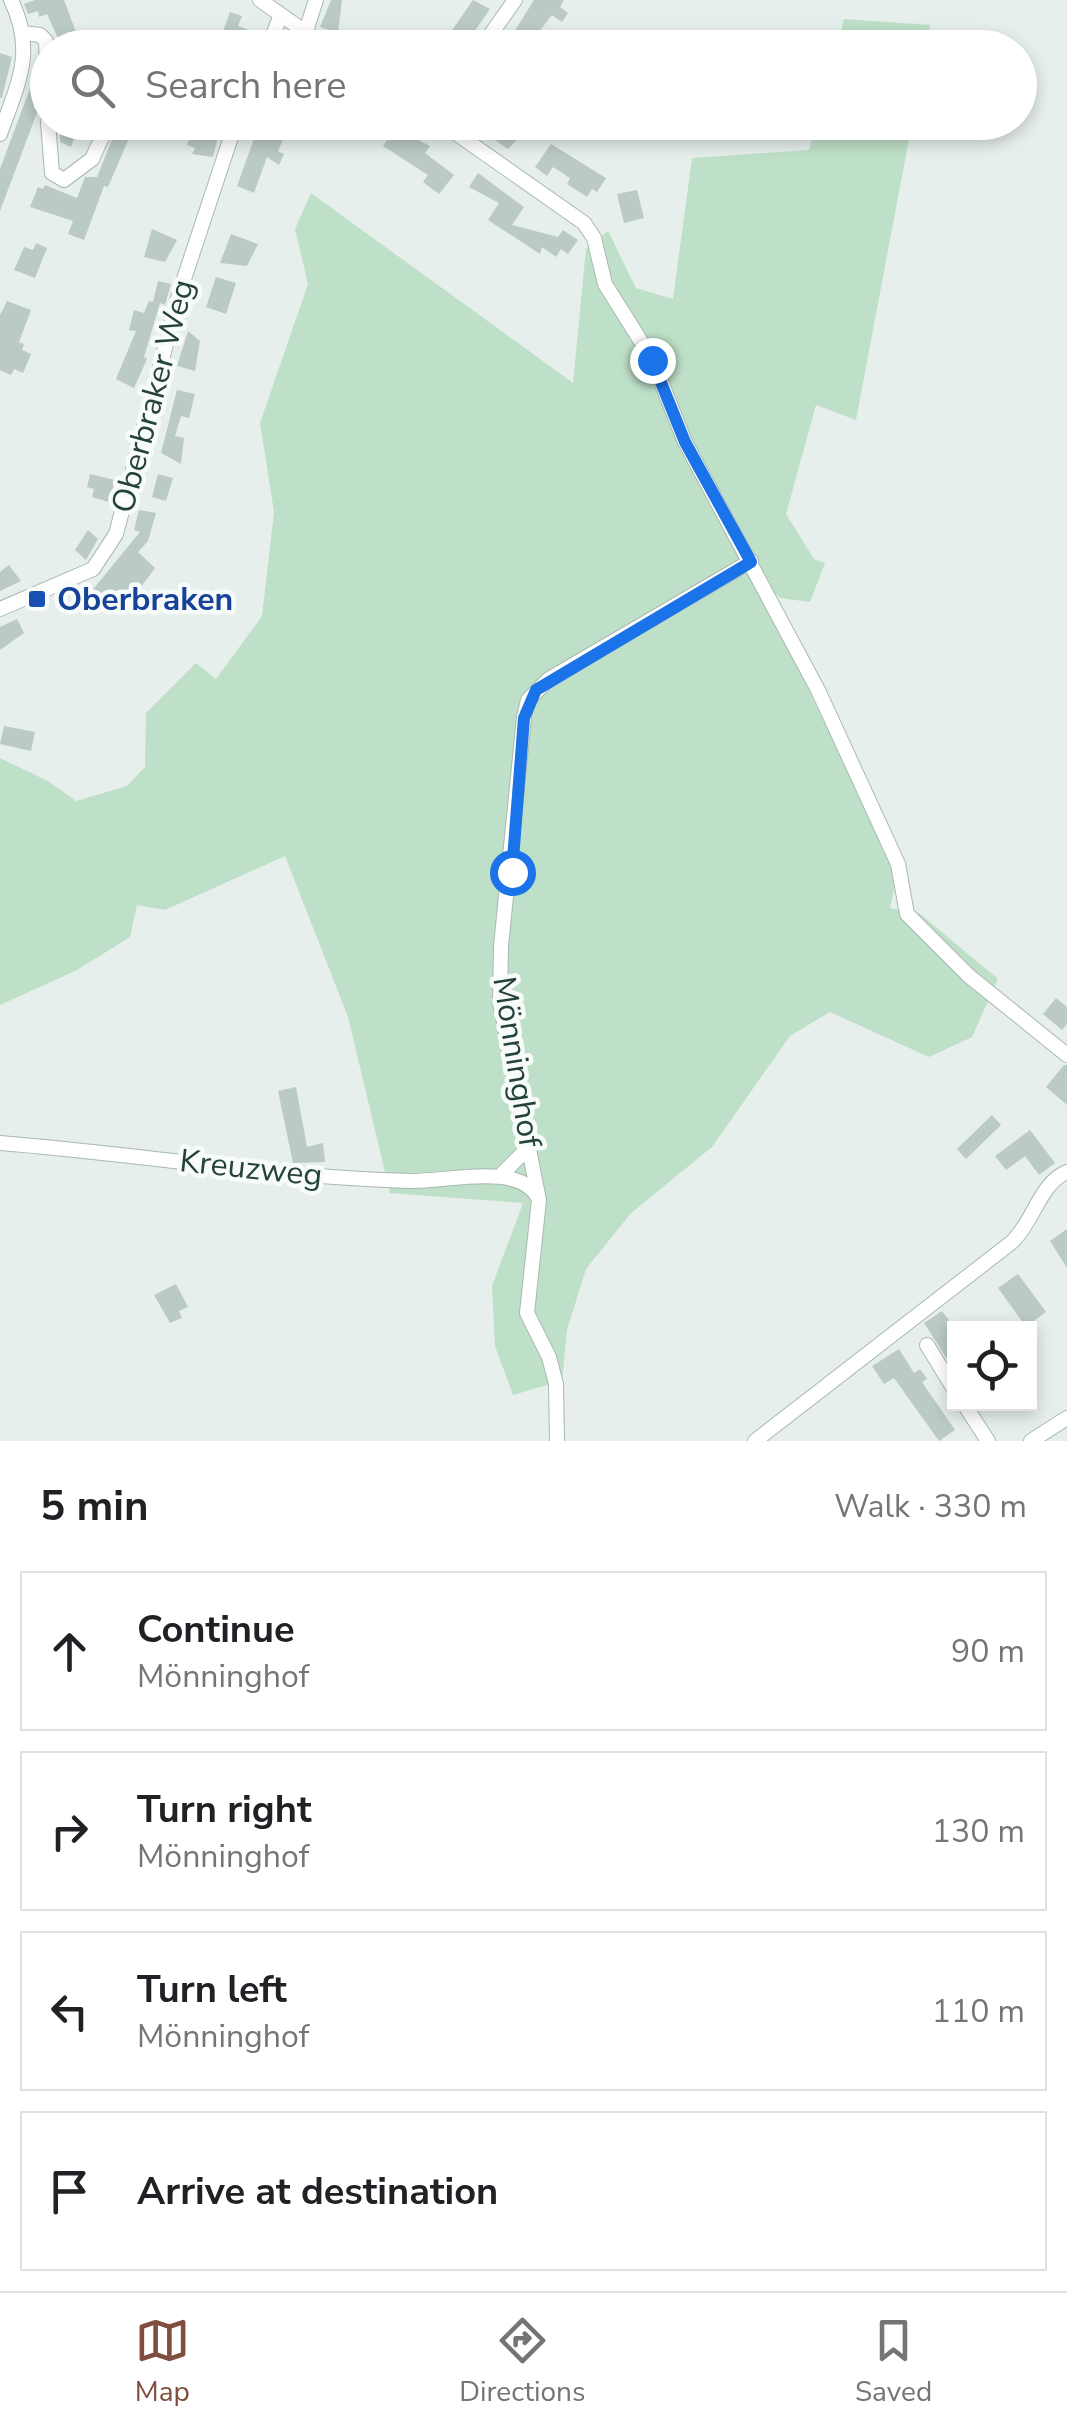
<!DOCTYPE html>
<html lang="en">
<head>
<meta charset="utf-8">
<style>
	:root { --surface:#fff; --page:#f2f2f2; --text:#202124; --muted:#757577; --line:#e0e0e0; --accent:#7f4e3f }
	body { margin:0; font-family:"Nunito Sans",sans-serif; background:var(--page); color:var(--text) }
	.controls { position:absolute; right:30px; bottom:30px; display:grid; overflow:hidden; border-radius:0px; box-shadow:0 5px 15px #0003 }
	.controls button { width:90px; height:90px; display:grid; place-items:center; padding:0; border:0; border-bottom:2px solid var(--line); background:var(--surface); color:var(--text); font:50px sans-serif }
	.stop { position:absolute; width:30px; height:30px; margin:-22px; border:8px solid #1a73e8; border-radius:50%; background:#fff }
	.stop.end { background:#1a73e8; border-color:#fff; box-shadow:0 2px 10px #0008 }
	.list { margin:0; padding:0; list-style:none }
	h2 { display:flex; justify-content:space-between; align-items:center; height:130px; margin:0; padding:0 40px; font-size:42px }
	h2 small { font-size:32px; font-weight:400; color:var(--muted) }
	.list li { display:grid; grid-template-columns:65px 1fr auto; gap:30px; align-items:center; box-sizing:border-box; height:160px; margin:0 20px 20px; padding:0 20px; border:2px solid var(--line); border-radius:0px }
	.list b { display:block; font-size:38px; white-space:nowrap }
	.list p { margin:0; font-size:32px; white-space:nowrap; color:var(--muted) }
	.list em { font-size:32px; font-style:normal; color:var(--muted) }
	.icon { flex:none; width:55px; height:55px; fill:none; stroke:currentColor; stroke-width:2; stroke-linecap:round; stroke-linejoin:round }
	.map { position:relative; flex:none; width:1067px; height:1441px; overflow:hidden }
	.search { position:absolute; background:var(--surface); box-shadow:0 5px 15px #0003; left:30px; right:30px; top:30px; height:110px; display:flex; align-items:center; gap:25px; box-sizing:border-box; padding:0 35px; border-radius:55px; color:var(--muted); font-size:38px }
	.sheet { height:850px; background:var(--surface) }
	nav { display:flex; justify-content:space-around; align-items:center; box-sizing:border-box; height:140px; border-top:2px solid var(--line); background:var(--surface); font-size:28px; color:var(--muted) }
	nav a { display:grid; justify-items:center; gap:5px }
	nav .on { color:var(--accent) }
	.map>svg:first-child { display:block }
</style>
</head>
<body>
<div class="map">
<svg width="1067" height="1441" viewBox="0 0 1067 1441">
	<rect width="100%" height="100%" fill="#e6efeb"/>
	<g fill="#bfe0c8">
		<polygon points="844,19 930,25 926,47 837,47"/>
		<polygon points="817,123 912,123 856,420 816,405 786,514 814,559 825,563 810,602 780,598 752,573 894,866 897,878 890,908 919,913 998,979 972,1037 929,1057 830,1012 790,1036 712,1147 631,1213 586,1269 567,1330 561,1392 551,1384 513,1395 495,1346 492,1286 523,1203 390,1193 348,1017 285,856 165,910 137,905 130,937 77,970 0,1005 0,758 48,781 76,801 127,786 145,767 146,713 196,663 216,679 262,616 274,512 260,423 308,284 295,229 311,193 573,383 586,249 608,231 636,288 673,299 692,158 809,150"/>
	</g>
	<g fill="#bbcac4">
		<polygon points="35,0 64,0 79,40 61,45 47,14 39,17 38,11 28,14 24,4"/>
		<polygon points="331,0 342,0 338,33 320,27"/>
		<polygon points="473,0 490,9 463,48 446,48 450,42 446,39"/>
		<polygon points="534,0 564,0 560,7 568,13 562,22 552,15 528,46 504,48"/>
		<polygon points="230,12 242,16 238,26 249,30 243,45 217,48"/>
		<polygon points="364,33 403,45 403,48 359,48"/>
		<polygon points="0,53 12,57 2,98 0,98"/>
		<polygon points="32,83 37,85 39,96 33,108 29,106 38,110 0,211 0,169"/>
		<polygon points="61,122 97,122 93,131 80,124 71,147 60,142"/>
		<polygon points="119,122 136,122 108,187 104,186 84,240 68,234 73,221 30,207 38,187 43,189 45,185 77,198 85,177 97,177"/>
		<polygon points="195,122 220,128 213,157 192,154 195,148 187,145"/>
		<polygon points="260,122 270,122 286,133 278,151 284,154 279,165 267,157 254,193 237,186"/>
		<polygon points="508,122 528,128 508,149 496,141"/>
		<polygon points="395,128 430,146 425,153 454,175 439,194 423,182 428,175 383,146"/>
		<polygon points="551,144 606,178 597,192 592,189 587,197 567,184 570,178 553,167 547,176 535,167"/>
		<polygon points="478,173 524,207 512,225 558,237 563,230 578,240 568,254 561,249 556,257 542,247 540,254 488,220 499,203 469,187"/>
		<polygon points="637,190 644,218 624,223 617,194"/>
		<polygon points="152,229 177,240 165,262 144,257"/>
		<polygon points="231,234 258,244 247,266 220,263"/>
		<polygon points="36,243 47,248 35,278 14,270 24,247 33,250"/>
		<polygon points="216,277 236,283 226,314 206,307"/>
		<polygon points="158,281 171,284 165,305 160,303 144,357 147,359 134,388 116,379 136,331 129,330 134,310 144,313 149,301 153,302"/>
		<polygon points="7,301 31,310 19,342 24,344 22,350 31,354 23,373 14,369 11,375 0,370 0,315"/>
		<polygon points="188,331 200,341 195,371 177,366"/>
		<polygon points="177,390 195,394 189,418 181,416 175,436 184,438 181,464 161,453"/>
		<polygon points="90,474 115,480 109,502 92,497 94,489 87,487"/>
		<polygon points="158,474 173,478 166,501 152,497"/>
		<polygon points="139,510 156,513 148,541 138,552 155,568 135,595 128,599 118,590 98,611 85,599 140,532 134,530"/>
		<polygon points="88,530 98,539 86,560 75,550"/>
		<polygon points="9,565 21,581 0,591 0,572"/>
		<polygon points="17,619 24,633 0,650 0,627"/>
		<polygon points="4,726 35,732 31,751 0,744"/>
		<polygon points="1056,998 1067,1007 1067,1024 1062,1030 1043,1014"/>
		<polygon points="1064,1065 1067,1065 1067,1105 1046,1087"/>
		<polygon points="296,1087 307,1147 323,1143 325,1162 293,1163 278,1091"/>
		<polygon points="992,1115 1001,1125 966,1159 957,1149"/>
		<polygon points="1030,1130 1055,1163 1039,1175 1025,1156 1006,1170 995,1156"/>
		<polygon points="1067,1229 1067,1268 1050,1241"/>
		<polygon points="1018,1274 1046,1312 1026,1327 998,1288"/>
		<polygon points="176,1284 188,1307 179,1311 182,1318 170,1323 154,1295"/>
		<polygon points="942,1311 954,1327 954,1370 924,1323"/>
		<polygon points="899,1349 914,1373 920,1369 927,1379 922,1382 955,1430 939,1441 894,1378 884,1384 872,1366"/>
	</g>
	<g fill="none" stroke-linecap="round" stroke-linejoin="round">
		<defs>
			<g id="street">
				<polyline points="260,0 328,48"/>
				<polyline points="306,31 316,0"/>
				<polyline points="23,33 40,35 46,41 48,91"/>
				<polyline points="268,48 280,17"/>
				<polyline points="481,48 515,0"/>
				<polyline points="48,122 52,173 64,180 92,159 109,122"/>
				<polyline points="440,122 584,223 594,238 605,284 652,359 685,442 818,690 898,864 907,914 969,976 1067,1055"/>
				<path d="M0,134C18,83 36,52 11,0"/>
				<polyline points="0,609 93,569 116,534 180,291 236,122"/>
				<path d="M0,1143C137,1154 273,1177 410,1181C447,1182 518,1162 538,1197"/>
				<polyline points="502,1174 531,1145"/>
				<polyline points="927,1345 954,1389"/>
				<polyline points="964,1404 988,1441"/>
				<polyline points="557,1441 556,1384 549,1357 527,1313 539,1200 500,1002 501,946 524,717 528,700 549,679 751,561"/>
				<path d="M755,1441L1012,1242C1034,1221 1040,1183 1067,1172"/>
				<polyline points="1031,1441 1067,1418"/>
			</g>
		</defs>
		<use href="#street" stroke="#a8b8b2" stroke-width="16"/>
		<use href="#street" stroke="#fff" stroke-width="14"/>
	</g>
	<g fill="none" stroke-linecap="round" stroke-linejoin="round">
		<polyline stroke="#1a73e8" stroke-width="12" points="512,872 524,718 536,690 751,562 685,442 652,360"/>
	</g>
	<rect fill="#1a4fb4" stroke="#f7fbf9" stroke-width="4" x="27" y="589" width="20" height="20" rx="5"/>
	<g text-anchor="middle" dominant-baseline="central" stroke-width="9" stroke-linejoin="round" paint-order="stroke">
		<g font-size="32" fill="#24423a" stroke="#f7fbf9">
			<text transform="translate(153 396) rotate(-75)">Oberbraker Weg</text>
			<text transform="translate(517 1062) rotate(81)">Mönninghof</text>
			<text transform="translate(251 1168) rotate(6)">Kreuzweg</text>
		</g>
		<g font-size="32" font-weight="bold" fill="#164399" stroke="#f7fbf9" text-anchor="start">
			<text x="57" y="599">Oberbraken</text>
		</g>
	</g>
</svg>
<div class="controls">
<button><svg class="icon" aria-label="locate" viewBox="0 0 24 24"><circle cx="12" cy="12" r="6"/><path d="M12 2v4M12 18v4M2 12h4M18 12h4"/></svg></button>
</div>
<div class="stop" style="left:512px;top:872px"></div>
<div class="stop end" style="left:652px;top:360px"></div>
<div class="search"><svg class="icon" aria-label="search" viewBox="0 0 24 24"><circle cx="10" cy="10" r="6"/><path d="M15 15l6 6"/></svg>Search here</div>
</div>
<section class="sheet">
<h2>5 min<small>Walk · 330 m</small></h2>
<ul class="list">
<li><svg class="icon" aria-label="ahead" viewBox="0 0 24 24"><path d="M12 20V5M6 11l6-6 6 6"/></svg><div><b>Continue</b><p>Mönninghof</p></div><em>90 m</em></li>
<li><svg class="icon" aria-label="right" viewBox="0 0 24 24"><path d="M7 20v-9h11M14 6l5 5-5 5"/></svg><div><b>Turn right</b><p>Mönninghof</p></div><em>130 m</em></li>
<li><svg class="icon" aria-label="left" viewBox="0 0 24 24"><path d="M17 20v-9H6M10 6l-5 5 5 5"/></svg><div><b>Turn left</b><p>Mönninghof</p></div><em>110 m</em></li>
<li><svg class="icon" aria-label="arrive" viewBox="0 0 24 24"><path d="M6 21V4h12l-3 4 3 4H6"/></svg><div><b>Arrive at destination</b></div></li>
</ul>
</section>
<nav>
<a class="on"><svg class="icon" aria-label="map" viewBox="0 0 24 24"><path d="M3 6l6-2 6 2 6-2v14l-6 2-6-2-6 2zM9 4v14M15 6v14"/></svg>Map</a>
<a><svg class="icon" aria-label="directions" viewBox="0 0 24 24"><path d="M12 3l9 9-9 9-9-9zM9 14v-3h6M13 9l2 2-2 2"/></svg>Directions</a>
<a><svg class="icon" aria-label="saved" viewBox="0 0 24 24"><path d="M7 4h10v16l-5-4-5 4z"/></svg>Saved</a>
</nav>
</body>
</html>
